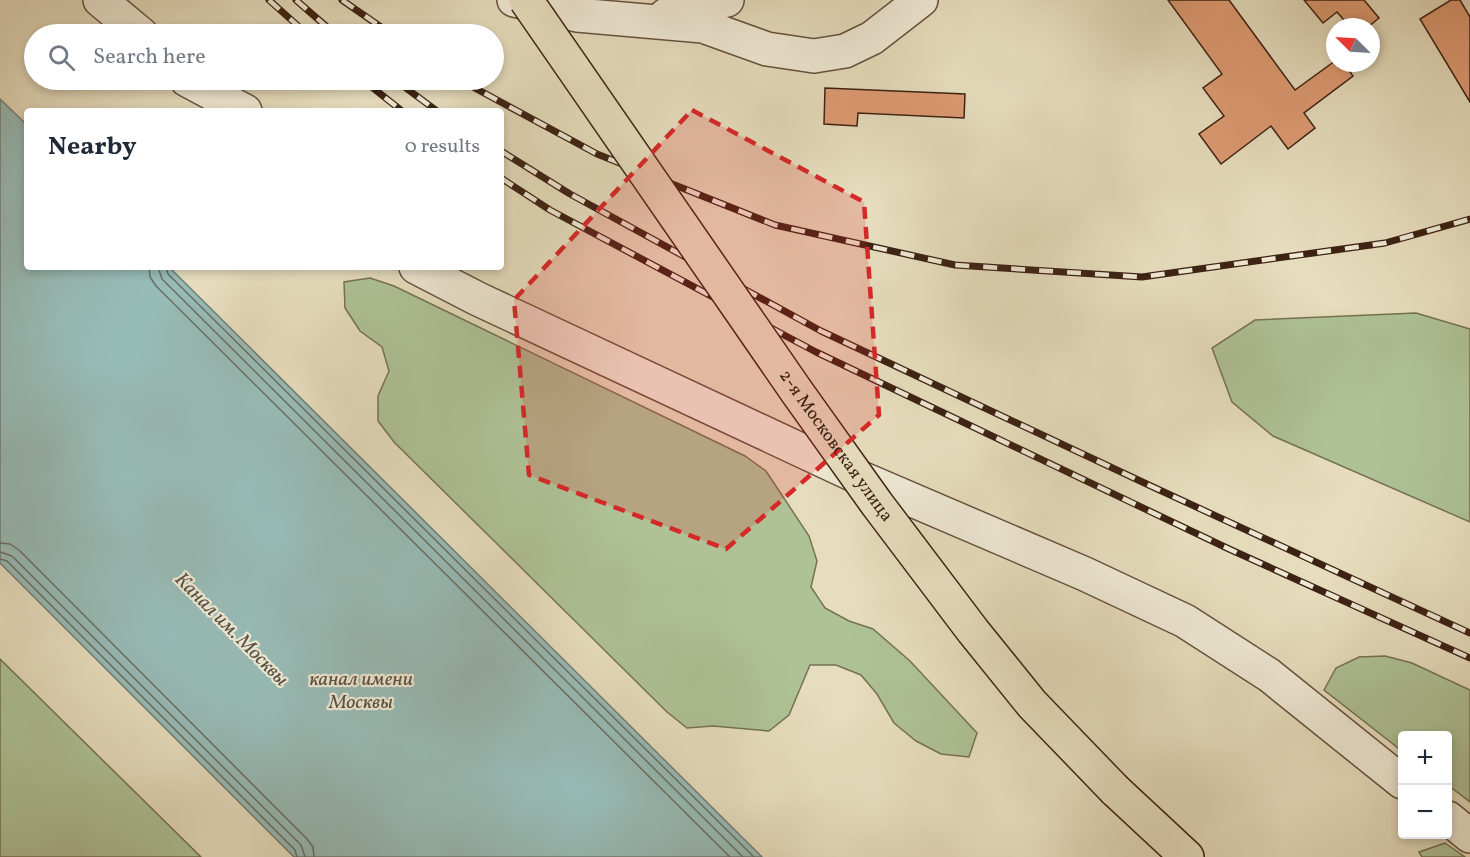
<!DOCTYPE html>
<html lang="en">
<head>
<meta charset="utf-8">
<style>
	:root { --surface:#fff; --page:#f2f2f3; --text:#1f2937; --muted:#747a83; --line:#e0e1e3 }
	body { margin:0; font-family:Vollkorn,serif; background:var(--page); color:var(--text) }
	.controls { position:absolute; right:18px; bottom:18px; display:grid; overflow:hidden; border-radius:6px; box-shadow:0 3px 9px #0003 }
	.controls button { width:54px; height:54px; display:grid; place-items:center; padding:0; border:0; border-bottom:2px solid var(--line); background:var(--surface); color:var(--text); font:30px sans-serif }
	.compass { position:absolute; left:1326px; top:18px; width:54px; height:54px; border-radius:50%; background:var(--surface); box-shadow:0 3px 9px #0003; rotate:294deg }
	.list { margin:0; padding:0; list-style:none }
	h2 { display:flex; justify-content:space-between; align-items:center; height:78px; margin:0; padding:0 24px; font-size:26px }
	h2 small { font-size:20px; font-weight:400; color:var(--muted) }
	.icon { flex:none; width:33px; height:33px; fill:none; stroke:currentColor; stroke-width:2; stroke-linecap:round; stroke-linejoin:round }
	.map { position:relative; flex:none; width:1470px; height:857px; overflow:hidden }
	.search { position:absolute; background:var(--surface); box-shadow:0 3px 9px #0003; left:24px; top:24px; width:480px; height:66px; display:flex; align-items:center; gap:15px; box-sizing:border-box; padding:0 21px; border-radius:33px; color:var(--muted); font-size:22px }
	.panel { position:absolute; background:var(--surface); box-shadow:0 3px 9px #0003; left:24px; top:108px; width:480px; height:162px; border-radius:6px }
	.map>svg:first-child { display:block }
</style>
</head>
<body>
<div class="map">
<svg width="1470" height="857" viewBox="0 0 1470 857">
	<rect width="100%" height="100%" fill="#e6ddbe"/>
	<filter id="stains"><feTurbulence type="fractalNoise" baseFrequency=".00333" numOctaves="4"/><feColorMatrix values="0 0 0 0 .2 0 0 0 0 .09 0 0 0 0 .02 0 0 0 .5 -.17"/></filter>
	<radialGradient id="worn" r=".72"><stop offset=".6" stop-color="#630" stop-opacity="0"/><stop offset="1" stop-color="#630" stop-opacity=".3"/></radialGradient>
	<g fill="#aec296" stroke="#757254" stroke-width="1.5">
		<polygon points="370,278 394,286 745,456 766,471 809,536 817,561 811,587 825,608 849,621 873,629 910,661 977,733 969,757 941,754 916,741 894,723 877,694 861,675 836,665 810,665 789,715 769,731 713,726 687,728 667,712 394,442 378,421 378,396 389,371 382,347 360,331 345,308 344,282"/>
		<polygon points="1416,313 1470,329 1470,522 1273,436 1232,402 1212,348 1255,320"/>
		<polygon points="1385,656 1412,663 1470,690 1470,802 1448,785 1448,736 1402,736 1402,751 1324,690 1336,668 1359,657"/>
		<polygon points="0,659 201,857 0,857"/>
		<polygon points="1445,843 1465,857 1422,857 1419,852"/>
	</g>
	<polygon fill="#97bbb6" stroke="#737e75" stroke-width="1.5" points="0,99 27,125 27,267 169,267 762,857 294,857 0,563"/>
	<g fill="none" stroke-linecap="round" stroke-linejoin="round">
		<g stroke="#6a6e64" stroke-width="1.5">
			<polyline points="149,267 150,277 156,286 730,857"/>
			<polyline points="158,267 162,279 743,857"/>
			<polyline points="166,267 168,274 754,857"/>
			<polyline points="0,543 10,544 19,550 307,839 313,847 314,857"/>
			<polyline points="0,552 12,556 301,845 305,857"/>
			<polyline points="0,559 7,561 295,850 297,857"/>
		</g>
	</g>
	<g fill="#de9b73" stroke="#3c2213" stroke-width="1.5">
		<polygon points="1168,0 1229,0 1295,90 1335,61 1335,63 1344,63 1353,76 1304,113 1315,128 1288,149 1271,126 1221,164 1199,134 1224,116 1203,88 1222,74"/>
		<polygon points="1304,0 1364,0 1379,18 1368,27 1350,27 1337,12 1323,23"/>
		<polygon points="1451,0 1460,0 1470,17 1470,102 1420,19"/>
		<polygon points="825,88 965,94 964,118 858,113 857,126 824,124"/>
	</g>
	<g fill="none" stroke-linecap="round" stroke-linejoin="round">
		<defs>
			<g id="minor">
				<polyline points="100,0 141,34"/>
				<polyline points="514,0 577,15 703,26 767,49 814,56 845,51 872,38 921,0"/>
				<polyline points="666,15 727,0"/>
				<polyline points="187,80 245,111"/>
				<polyline points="416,267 478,299 854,475 1085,574 1185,621 1269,675 1402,782"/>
				<polyline points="1448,818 1470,836"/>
			</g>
			<polyline id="major" points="1115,790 1187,857"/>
		</defs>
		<use href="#minor" stroke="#66513e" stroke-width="36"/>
		<use href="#major" stroke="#3c2213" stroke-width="36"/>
		<use href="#minor" stroke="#efe9d5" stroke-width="33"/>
		<use href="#major" stroke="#e6ddbe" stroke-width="33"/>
		<defs>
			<g id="rail">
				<polyline points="269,0 307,34"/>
				<polyline points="296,0 335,34"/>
				<polyline points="342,0 391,34"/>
				<polyline points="363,80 402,111"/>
				<polyline points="395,80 437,111"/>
				<polyline points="460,80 597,154 775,225 955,265 1142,277 1385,243 1470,219"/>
				<polyline points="501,151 570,194 821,331 1153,487 1470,633"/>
				<polyline points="501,178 550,210 816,352 1229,549 1470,658"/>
			</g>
		</defs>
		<use href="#rail" stroke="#3c2213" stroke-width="7"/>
		<use href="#rail" stroke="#efe9d5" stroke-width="4.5" stroke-dasharray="14" stroke-linecap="butt"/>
		<defs>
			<g id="major-bridge">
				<path id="s1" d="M526,0L797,392L877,504L973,631L1032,704L1115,790"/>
			</g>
		</defs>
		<use href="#major-bridge" stroke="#3c2213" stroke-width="36" stroke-linecap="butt"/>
		<use href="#major-bridge" stroke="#e6ddbe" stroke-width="33"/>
	</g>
	<path fill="#d62828" fill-opacity="0.2" stroke="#d62828" stroke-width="4.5" stroke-dasharray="12 8" stroke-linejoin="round" d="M692,110L864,202L879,415L726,549L529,475L514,300Z"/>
	<g text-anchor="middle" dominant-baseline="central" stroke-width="4.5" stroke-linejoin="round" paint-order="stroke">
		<g font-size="18" fill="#3c2213" stroke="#efe9d5">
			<text stroke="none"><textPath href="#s1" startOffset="543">2-я Московская улица</textPath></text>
		</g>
		<g font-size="20" font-style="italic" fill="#575044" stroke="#efe9d5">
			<text transform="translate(231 630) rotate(45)">Канал им. Москвы</text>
			<text x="361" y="680">канал имени<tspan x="361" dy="23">Москвы</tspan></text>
		</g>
	</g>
	<rect width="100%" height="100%" filter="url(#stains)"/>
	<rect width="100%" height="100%" fill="url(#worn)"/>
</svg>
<div class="controls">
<button>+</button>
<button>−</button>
</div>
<svg class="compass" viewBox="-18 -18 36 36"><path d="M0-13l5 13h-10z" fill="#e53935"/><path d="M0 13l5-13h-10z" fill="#747a83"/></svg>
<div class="search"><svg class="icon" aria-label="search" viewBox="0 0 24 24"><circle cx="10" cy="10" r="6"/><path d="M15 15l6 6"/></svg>Search here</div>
<section class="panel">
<h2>Nearby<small>0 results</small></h2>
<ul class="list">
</ul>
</section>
</div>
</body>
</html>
